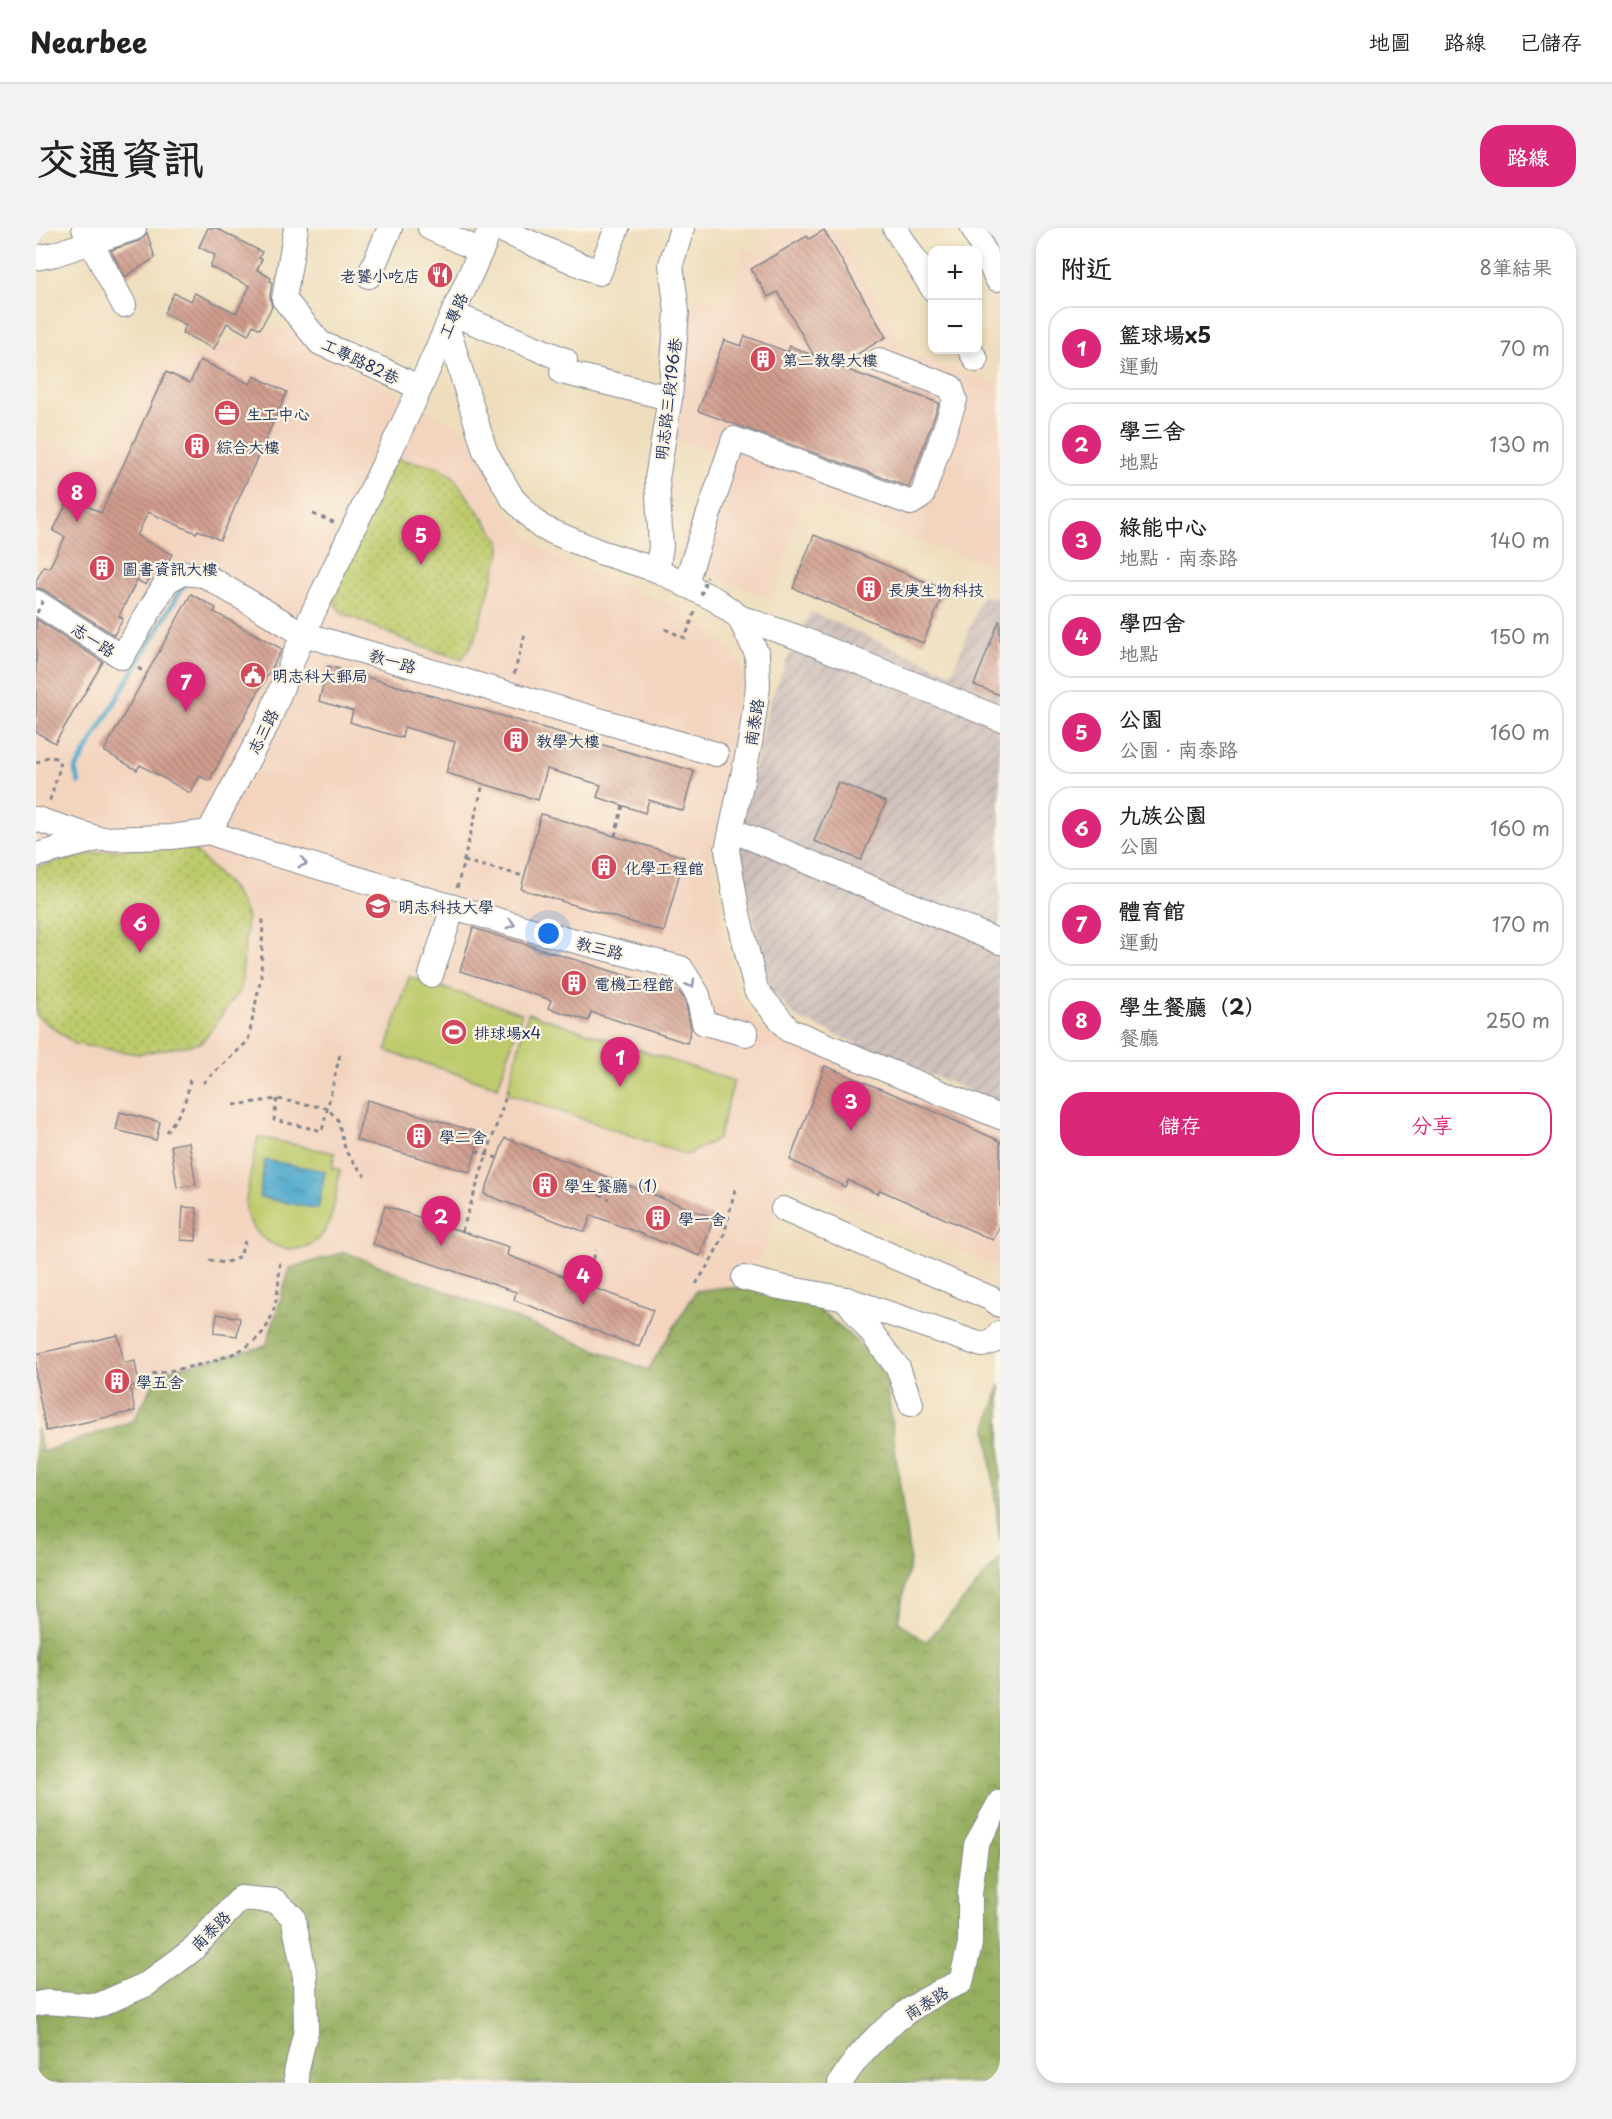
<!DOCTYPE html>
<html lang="zh-TW">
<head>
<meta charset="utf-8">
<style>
	:root { --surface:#fff; --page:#f2f2f2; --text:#222; --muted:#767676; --line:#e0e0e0; --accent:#db2777 }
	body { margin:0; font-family:"Playpen Sans","LXGW WenKai TC",sans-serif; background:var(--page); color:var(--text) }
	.controls { position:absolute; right:18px; top:18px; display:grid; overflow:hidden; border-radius:12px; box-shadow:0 3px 9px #0003 }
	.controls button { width:54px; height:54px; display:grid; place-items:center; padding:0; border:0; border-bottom:2px solid var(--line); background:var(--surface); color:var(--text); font:30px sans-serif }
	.you { position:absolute; left:513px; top:706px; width:21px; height:21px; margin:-15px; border:4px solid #fff; border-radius:50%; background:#1a73e8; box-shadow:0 0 0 9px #1a73e833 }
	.badge { display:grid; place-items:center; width:39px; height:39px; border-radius:50%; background:var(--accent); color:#fff; font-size:20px; font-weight:700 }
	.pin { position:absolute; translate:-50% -50px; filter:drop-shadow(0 2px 3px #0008) }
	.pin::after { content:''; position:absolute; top:32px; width:21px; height:18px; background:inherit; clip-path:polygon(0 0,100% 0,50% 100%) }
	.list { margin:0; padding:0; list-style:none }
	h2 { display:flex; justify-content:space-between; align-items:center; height:78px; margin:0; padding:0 24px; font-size:26px }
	h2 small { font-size:20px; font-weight:400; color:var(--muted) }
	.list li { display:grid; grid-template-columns:39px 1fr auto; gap:18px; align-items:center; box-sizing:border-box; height:84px; margin:0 12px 12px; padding:0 12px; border:2px solid var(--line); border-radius:24px }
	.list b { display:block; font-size:22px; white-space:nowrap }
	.list p { margin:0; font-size:20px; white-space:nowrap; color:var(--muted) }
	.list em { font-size:20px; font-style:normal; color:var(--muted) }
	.actions { display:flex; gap:12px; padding:18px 24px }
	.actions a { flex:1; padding:14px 0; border:2px solid var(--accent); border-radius:24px; text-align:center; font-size:21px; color:var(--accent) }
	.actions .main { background:var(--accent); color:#fff }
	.map { position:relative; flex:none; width:964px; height:1855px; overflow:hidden; border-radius:24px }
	header { display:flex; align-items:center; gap:36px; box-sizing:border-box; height:84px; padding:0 30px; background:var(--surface); border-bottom:2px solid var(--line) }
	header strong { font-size:28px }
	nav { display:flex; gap:33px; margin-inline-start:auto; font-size:21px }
	.intro { display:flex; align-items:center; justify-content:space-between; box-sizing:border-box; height:144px; padding:0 36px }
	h1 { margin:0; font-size:42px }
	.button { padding:15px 27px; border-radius:24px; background:var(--accent); color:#fff; font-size:21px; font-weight:700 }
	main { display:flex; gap:36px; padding:0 36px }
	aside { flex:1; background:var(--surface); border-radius:24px; box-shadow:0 3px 9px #0003 }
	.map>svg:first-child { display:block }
</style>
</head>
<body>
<header>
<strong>Nearbee</strong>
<nav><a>地圖</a><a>路線</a><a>已儲存</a></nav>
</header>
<div class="intro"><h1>交通資訊</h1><a class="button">路線</a></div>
<main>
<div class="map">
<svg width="964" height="1855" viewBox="0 0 964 1855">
	<defs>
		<pattern id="industrial-furrows" width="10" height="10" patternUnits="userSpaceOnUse" patternTransform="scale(1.5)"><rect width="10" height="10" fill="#cfc0bb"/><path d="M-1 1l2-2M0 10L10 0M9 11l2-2" fill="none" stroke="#b1a5a3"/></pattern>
		<pattern id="forest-crowns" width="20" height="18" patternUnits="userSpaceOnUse" patternTransform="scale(1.5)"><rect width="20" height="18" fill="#96af60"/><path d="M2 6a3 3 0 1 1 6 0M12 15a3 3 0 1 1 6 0" fill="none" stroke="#7a8f52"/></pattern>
		<pattern id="park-dots" width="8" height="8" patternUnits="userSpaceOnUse" patternTransform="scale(1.5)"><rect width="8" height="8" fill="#becb6c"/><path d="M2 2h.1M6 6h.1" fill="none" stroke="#9aa55c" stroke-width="1.8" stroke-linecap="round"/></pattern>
		<pattern id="water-ripples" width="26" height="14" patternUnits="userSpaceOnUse" patternTransform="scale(1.5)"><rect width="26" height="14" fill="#4ea8cc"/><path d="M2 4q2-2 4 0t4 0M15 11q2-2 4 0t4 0" fill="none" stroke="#4089a9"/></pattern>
		<pattern id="building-back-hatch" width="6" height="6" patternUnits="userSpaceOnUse" patternTransform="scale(1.5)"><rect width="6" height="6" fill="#d09c8d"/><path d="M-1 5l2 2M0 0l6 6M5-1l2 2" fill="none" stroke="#a88076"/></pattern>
	</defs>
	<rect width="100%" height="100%" fill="#fcf5e5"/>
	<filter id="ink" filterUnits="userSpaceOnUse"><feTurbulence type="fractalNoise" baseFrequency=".0167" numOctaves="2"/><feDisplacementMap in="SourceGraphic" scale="12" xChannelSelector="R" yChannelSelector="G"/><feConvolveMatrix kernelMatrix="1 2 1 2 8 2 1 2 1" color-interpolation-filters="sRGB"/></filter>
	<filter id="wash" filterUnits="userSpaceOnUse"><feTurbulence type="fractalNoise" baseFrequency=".008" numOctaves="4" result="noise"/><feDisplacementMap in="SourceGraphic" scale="24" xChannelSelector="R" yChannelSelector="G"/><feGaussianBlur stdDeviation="1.35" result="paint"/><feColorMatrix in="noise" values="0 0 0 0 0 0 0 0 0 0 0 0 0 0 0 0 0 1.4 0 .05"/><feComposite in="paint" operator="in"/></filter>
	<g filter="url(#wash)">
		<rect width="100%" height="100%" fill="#eedebd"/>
		<g fill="#f3d4bf">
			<polygon points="746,0 801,0 871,126 964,156 964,313 955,339 767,271 738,371 688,353 641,333 674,224 634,209 659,68 697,77 706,20 727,26 734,5"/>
			<polygon points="244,100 437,207 461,268 485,301 501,317 530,335 641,379 670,398 701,428 709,448 708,463 674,630 700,764 722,797 786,828 964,903 964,1040 749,951 728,1026 689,1059 660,1063 613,1142 309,1024 254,1040 230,1118 124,1144 97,1193 6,1224 0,1200 0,213 74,225 109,141 136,135 213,107"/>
		</g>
		<polygon fill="url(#industrial-furrows)" points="946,368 964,371 964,876 761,790 735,762 701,620 703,604 733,476 761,409 775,384 916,445"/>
		<g fill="#becb6c" stroke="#6c7d65" stroke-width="1.5">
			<polygon points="373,749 486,785 462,859 350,823"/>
			<polygon points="492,785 698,853 682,911 651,927 471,865"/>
			<path d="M222,909L299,925L296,940L304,942C300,962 299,988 288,1004C265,1037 218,1018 210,983C208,972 219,924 222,909Z"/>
		</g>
		<g fill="url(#forest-crowns)" stroke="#586f5f" stroke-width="1.5">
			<polygon points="309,1024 612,1142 660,1063 689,1059 764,1065 848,1137 874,1333 862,1393 890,1414 964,1331 964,1855 0,1855 0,1200 7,1224 97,1193 124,1144 230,1118 254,1040"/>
			<polygon points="964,1157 964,1314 951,1200"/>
		</g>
		<g fill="url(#park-dots)" stroke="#6c7d65" stroke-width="1.5">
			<polygon points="360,231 401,238 416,247 464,313 465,322 439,411 426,431 380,417 306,385 298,374 306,346"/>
			<polygon points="129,619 157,621 197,661 211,688 205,761 165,815 102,826 39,816 0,787 0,639 68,623"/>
		</g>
		<polygon fill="url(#water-ripples)" stroke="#346c95" stroke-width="1.5" points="229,932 289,943 282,981 223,969"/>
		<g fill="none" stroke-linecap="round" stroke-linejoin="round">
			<polyline stroke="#4ea8cc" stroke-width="5" points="43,555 39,542 150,353"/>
		</g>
		<g id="blocks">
			<g fill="url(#building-back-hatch)">
				<polygon points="172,0 180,0 226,24 223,30 226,31 221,42 235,50 234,53 236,54 234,69 236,79 224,101 217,97 212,107 191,95 178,121 146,105 150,97 128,85 138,65 155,73 159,65 200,85 214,58 174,39 179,27 163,19"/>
				<polygon points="788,2 850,109 801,138 903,175 873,259 662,183 688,112 705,118 709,108 752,124 754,118 778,128 742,64 732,69 715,41 771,8 773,11"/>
				<polygon points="111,5 119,30 89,49 75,22 103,13"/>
				<polygon points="164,132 214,156 218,148 251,164 184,312 162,302 160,305 112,284 101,308 136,326 130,337 128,338 121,335 110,357 101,352 83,388 87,391 78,407 8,362 0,360 0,353 8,338 13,340 29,309 17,303 34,269 65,285 130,144 154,155"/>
				<polygon points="778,307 909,362 887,415 757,360"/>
				<polygon points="155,366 180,380 178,384 246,421 173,553 164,548 154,565 104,537 101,542 68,523"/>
				<polygon points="0,391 67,434 19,515 0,504"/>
				<polygon points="963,393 964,393 964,467 938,457"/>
				<polygon points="292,438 658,543 647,583 613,572 609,585 561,569 565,557 511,541 502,572 410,545 419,514 368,499 366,510 332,500 314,494 317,483 283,473"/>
				<polygon points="802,554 850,574 825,632 778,613"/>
				<polygon points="505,586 648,629 628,704 485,661"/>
				<polygon points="437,700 643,764 649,772 655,801 651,815 555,784 553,793 512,780 515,772 424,743"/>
				<polygon points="789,838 877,874 964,913 964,998 957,1012 844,962 842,966 812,952 809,959 754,932"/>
				<polygon points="331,872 445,905 434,944 320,912"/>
				<polygon points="84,884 124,894 120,912 80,902"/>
				<polygon points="469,910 678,990 664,1028 555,987 549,1004 448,966"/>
				<polygon points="153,914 160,957 141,960 135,917"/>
				<polygon points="349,978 473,1019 471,1027 617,1082 603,1119 478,1072 480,1064 337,1016"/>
				<polygon points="147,979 161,980 160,1013 145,1012"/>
				<polygon points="181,1086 204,1090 201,1108 178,1105"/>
				<polygon points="82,1107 88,1135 99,1133 103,1157 94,1159 99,1183 10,1203 0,1151 0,1126"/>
			</g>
		</g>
	</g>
	<g filter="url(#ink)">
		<use href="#blocks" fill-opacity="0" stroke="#84868e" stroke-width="1.5"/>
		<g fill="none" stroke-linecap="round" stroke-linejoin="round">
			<defs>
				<g id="minor">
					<polyline points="48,0 54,13 88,77"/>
					<polyline points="260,0 248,71 284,115 347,142 384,160"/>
					<polyline points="394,0 445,23"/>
					<polyline points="461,0 563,45 581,0"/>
					<polyline points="859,0 897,61"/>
					<polyline points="937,0 961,51"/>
					<polyline points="0,30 19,26 98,0"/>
					<polyline points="333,48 354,0"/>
					<polyline points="417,86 529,132 526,144 634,170"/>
					<polyline points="411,98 449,223 477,271 505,299 564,324 621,342 680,372 703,389 721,426 722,459 714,515 691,622 701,681 720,762 753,802 964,889"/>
					<polyline points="934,122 940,132"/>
					<polyline points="621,342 625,319 621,251 634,170 641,84 635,36 646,0"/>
					<polyline points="649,357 698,211 875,275 886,268 919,172 915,159 843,132"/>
					<polyline points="0,374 86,429 131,353 146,345 168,347 267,406 680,526"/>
					<polyline points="703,389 761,409 964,491"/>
					<polyline points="0,591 63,611 135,609 173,604 232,494 267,406 378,173 455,0"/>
					<polyline points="696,602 964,714"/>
					<polyline points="173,604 211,618 485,699 645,740 662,767 668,795 710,806"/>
					<polyline points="0,627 62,611"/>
					<polyline points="395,747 417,679"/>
					<polyline points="747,981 956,1071 964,1077"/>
					<polyline points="708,1050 744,1059 810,1071 946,1117 958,1113 964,1105"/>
					<polyline points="810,1071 862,1140 875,1176"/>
					<polyline points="0,1776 11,1774 61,1778 111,1756 155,1723 205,1670 239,1673 257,1689 269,1748 270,1802 260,1845 261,1855"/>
					<path d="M804,1855C831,1810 876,1774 925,1754L934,1716V1665L940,1617L964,1574"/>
				</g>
			</defs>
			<use href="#minor" stroke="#84868e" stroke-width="26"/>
			<g stroke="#84868e" stroke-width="3" stroke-dasharray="4.5 4.5" stroke-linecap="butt">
				<polyline points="277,286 300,295"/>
				<polyline points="629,401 649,410 659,384"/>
				<polyline points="102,440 110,445"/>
				<polyline points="478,446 489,406"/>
				<polyline points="0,535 13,528 22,531 24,539 13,575"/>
				<polyline points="579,608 587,577"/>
				<polyline points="428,633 488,648"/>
				<polyline points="421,660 447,556"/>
				<polyline points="167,855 212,813 225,749 227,691"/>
				<polyline points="241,871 238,892 286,903 304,826"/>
				<polyline points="198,877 241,871 291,880 302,892 310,924 329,948"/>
				<path d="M130,904C145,885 151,874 154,850"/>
				<polyline points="563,966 573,971"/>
				<polyline points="426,1003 471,865"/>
				<polyline points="173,1032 189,1035 204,1028 209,1013"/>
				<polyline points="660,1056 674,1034 688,1007 700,957"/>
				<polyline points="550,1057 560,1022"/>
				<path d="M116,1146C152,1139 214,1132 232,1096C242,1076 243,1053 244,1031"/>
			</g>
			<use href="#minor" stroke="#fff" stroke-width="24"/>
			<g stroke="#84868e" stroke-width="3" stroke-dasharray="4.5 4.5" stroke-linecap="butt">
				<polyline points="665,367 671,349"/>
				<polyline points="1,385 7,372"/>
				<polyline points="440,923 461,930"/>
			</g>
		</g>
		<defs><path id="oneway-chevron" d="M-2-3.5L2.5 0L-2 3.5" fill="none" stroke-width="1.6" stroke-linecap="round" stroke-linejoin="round" transform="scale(1.5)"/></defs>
		<g stroke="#8d97ae">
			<use href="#oneway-chevron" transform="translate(267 635) rotate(16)"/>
			<use href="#oneway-chevron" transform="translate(475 696) rotate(16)"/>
			<use href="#oneway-chevron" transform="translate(655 756) rotate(59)"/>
		</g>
	</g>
	<defs>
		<symbol id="restaurant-disc" viewBox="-11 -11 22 22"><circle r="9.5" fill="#d1495b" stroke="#fcf5e5"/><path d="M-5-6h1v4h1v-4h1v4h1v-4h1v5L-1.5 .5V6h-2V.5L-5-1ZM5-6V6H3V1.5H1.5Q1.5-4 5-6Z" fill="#fff"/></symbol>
		<symbol id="building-disc" viewBox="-11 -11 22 22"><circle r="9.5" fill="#d1495b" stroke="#fcf5e5"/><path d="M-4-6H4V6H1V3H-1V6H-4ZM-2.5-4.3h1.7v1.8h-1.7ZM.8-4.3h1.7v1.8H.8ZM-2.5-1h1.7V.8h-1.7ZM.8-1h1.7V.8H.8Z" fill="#fff"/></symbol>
		<symbol id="office-disc" viewBox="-11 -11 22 22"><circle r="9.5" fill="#d1495b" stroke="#fcf5e5"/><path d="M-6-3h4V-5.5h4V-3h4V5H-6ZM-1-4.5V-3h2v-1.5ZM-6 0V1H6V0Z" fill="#fff"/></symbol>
		<symbol id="civic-disc" viewBox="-11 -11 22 22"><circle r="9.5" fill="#d1495b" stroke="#fcf5e5"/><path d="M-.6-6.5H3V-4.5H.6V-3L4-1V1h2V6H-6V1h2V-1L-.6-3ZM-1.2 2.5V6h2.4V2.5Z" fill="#fff"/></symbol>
		<symbol id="university-disc" viewBox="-11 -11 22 22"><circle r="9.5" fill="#d1495b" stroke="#fcf5e5"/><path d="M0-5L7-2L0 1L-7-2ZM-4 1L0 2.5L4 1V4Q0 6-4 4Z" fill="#fff"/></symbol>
		<symbol id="stadium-disc" viewBox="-11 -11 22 22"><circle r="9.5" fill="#d1495b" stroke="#fcf5e5"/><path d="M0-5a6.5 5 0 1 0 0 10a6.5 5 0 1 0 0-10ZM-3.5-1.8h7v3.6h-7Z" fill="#fff"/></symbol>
	</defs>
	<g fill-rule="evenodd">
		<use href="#restaurant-disc" x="389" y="32" width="30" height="30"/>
		<use href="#building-disc" x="712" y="116" width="30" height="30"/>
		<use href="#office-disc" x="176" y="170" width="30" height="30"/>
		<use href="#building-disc" x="146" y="203" width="30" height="30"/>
		<use href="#building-disc" x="51" y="325" width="30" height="30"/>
		<use href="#building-disc" x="818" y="346" width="30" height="30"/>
		<use href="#civic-disc" x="202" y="432" width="30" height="30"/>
		<use href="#building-disc" x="465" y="497" width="30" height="30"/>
		<use href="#building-disc" x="553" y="624" width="30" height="30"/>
		<use href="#university-disc" x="327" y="663" width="30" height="30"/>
		<use href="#building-disc" x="523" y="740" width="30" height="30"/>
		<use href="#stadium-disc" x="403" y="789" width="30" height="30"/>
		<use href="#building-disc" x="368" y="893" width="30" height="30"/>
		<use href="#building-disc" x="494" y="942" width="30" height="30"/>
		<use href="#building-disc" x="607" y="975" width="30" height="30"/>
		<use href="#building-disc" x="66" y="1138" width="30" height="30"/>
	</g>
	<g text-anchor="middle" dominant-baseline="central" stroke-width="4.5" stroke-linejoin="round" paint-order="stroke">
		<g font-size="16" fill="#1b2f5e" stroke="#fcf5e5" text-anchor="start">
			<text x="384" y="47" text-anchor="end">老饕小吃店</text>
			<text x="746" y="131">第二教學大樓</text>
			<text x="210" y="185">生工中心</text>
			<text x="180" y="218">綜合大樓</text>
			<text x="86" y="340">圖書資訊大樓</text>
			<text x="852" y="361">長庚生物科技</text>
			<text x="236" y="447">明志科大郵局</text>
			<text x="500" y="512">教學大樓</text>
			<text x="588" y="639">化學工程館</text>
			<text x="362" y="678">明志科技大學</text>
			<text x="558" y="755">電機工程館</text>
			<text x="438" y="804">排球場x4</text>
			<text x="403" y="908">學二舍</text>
			<text x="528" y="957">學生餐廳（1）</text>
			<text x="642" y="990">學一舍</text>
			<text x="100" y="1153">學五舍</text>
		</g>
		<g font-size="16" fill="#1b2f5e" stroke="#fcf5e5">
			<text transform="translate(416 87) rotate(-66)">工專路</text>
			<text transform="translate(325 132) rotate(26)">工專路82巷</text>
			<text transform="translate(631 171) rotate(-83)">明志路三段196巷</text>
			<text transform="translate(58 411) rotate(33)">志一路</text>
			<text transform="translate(357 432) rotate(16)">教一路</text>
			<text transform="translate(717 494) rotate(-81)">南泰路</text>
			<text transform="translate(226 503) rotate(-63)">志三路</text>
			<text transform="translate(564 719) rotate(14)">教三路</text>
			<text transform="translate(174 1702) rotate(-45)">南泰路</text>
			<text transform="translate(890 1774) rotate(-32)">南泰路</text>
		</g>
	</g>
</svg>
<div class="controls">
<button>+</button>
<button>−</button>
</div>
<div class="you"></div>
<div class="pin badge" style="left:584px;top:859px">1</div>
<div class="pin badge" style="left:405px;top:1018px">2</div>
<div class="pin badge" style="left:815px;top:903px">3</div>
<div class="pin badge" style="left:547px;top:1077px">4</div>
<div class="pin badge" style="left:385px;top:337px">5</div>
<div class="pin badge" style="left:104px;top:725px">6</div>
<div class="pin badge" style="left:150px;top:484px">7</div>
<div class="pin badge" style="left:41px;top:294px">8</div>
</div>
<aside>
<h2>附近<small>8筆結果</small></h2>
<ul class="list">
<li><span class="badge">1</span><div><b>籃球場x5</b><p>運動</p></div><em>70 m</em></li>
<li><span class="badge">2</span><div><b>學三舍</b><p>地點</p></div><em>130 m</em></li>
<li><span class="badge">3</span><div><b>綠能中心</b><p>地點 · 南泰路</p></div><em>140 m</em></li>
<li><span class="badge">4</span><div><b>學四舍</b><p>地點</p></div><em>150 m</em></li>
<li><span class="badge">5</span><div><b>公園</b><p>公園 · 南泰路</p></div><em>160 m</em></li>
<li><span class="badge">6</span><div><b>九族公園</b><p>公園</p></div><em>160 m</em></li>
<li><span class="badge">7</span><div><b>體育館</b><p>運動</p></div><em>170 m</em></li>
<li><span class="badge">8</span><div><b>學生餐廳（2）</b><p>餐廳</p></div><em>250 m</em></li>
</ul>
<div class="actions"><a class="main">儲存</a><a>分享</a></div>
</aside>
</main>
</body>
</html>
